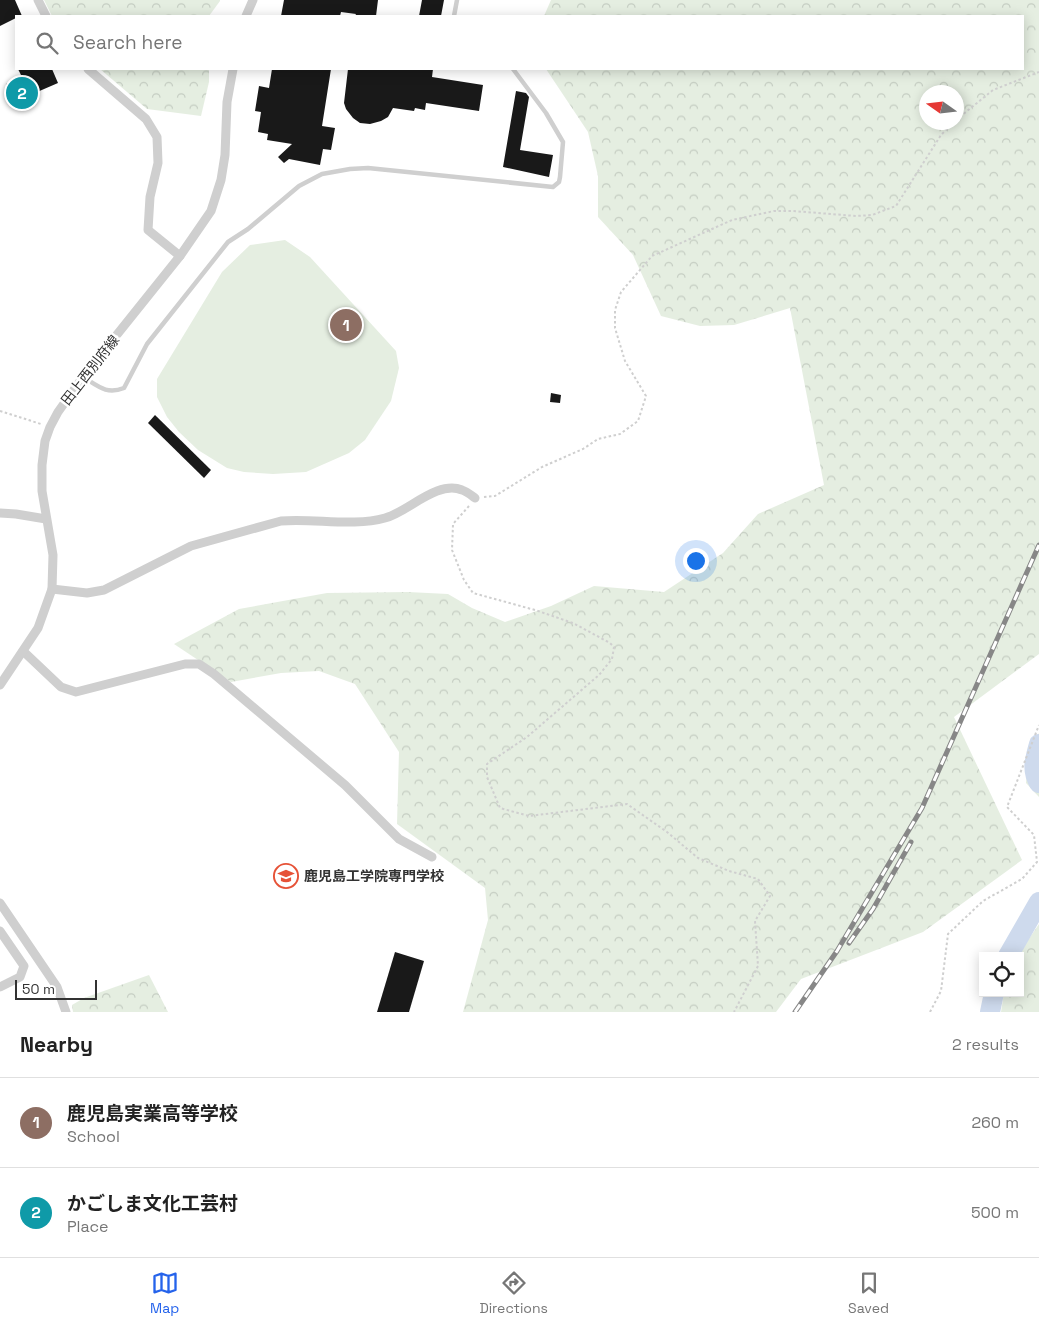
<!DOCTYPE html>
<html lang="en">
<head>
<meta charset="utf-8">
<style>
	:root { --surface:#fff; --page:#f2f2f2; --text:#222; --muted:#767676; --line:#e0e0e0; --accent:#2563eb }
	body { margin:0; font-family:"Space Grotesk","Noto Sans JP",sans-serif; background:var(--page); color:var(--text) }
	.controls { position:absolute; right:15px; bottom:15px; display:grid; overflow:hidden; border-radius:0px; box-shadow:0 2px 12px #0003 }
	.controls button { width:45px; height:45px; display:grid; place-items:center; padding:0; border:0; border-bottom:1px solid var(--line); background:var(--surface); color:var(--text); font:25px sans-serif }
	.compass { position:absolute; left:919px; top:85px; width:45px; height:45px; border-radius:50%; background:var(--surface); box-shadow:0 2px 12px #0003; rotate:284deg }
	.scale { position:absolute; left:15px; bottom:12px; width:82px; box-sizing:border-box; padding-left:5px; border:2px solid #323232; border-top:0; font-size:14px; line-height:18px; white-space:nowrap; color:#323232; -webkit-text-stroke:4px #fff; paint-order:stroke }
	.you { position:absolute; left:695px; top:560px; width:18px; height:18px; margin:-12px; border:4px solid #fff; border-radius:50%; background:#1a73e8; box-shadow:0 0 0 8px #1a73e833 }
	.badge { display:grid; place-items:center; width:32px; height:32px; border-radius:50%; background:var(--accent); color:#fff; font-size:16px; font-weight:700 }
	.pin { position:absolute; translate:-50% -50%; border:2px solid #fff; box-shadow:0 1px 5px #0006 }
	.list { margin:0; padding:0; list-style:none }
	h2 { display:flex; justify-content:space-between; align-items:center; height:65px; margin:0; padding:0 20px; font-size:21px }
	h2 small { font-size:16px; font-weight:400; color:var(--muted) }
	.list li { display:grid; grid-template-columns:32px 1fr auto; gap:15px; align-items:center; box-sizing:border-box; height:90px; padding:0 20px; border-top:1px solid var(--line) }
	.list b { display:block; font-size:19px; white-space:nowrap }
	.list p { margin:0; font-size:16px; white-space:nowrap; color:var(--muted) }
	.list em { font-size:16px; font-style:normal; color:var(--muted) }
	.icon { flex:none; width:28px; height:28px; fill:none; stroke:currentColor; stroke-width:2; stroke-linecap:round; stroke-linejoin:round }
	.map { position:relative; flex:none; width:1039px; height:1012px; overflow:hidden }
	.search { position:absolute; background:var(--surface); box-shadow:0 2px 12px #0003; left:15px; right:15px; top:15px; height:55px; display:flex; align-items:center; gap:12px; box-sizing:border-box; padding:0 18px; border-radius:0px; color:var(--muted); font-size:19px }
	.sheet { height:245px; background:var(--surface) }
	nav { display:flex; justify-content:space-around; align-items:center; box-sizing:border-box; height:70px; border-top:1px solid var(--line); background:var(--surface); font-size:14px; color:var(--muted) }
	nav a { display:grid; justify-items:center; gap:2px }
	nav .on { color:var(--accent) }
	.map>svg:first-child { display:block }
</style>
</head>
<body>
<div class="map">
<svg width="1039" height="1012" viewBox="0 0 1039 1012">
	<defs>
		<pattern id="forest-crowns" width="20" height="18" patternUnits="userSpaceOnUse" patternTransform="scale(1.25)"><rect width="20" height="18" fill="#e5eee1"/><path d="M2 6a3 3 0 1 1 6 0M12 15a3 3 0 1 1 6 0" fill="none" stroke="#c5cdc2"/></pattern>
	</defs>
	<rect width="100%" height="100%" fill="#fff"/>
	<g fill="url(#forest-crowns)" fill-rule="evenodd">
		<polygon points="44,0 220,0 220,1 209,16 52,16"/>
		<path d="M551,0H1039V654L954,717L1022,860L923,932L801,979L776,1012H463L488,920L485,888L397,824L399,752L355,684L319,671L281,673L231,682L174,644L239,609L327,593L408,592L448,594L472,608L505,622L551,606L594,586L664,592L723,553L758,514L824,485L790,308L734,325L700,326L661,316L633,255L598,217V176L588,132L546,69H1023V16H544ZM926,92H956V122H926Z"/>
		<polygon points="100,69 209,69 209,82 201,116 147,109"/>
		<polygon points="1039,733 1039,797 1026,783 1028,757"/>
		<polygon points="1039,924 1039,1012 1001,1012 1004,993 1020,993 1020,956 1017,956"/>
		<polygon points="149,975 168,1012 73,1012 72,1005 84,998"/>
	</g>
	<polygon fill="#e5eee1" points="285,240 310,257 396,351 399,368 391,401 365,440 349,453 306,472 273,474 244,472 227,468 198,450 179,432 167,417 157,397 157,379 222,272 250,245"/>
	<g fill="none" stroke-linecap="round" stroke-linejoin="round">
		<g stroke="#cedaed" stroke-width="20">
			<path d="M1039,744C1035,759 1031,769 1039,783"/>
			<polyline points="1008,956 1039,902"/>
			<polyline points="990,1012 994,993"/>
		</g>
	</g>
	<g fill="#191919">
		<polygon points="0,0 15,0 22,16 16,16 16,18 0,26"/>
		<polygon points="284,0 378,0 376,16 355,16 356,14 341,12 340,16 281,16"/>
		<polygon points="422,0 444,0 441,16 419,16"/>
		<polygon points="18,69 52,69 58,83 14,102 6,84 22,77"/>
		<polygon points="272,69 331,69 322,126 335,128 331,150 323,149 320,165 289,159 284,163 278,157 292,144 267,140 268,134 258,132 261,112 255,111 259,86 269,88"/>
		<polygon points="348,69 433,69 432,77 483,85 479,111 426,103 425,110 415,108 414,111 393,108 388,117 381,121 370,124 360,123 353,118 346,109 344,103"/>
		<polygon points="516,91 526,93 529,97 520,150 553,155 549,177 503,167"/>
		<polygon points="551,393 561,395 560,403 550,402"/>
		<polygon points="155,415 211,470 204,478 148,423"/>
		<polygon points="395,952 424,961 409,1012 377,1012"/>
	</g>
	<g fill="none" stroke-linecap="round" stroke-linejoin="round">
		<g stroke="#cfcfcf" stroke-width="2" stroke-dasharray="2.5 2.5" stroke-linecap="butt">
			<polyline points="956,120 993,90 1039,72"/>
			<polyline points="0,411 41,424"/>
			<polyline points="484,497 495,496 542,467 583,449 598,439 620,434 638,421 646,396 625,361 615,328 615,310 621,292 652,256 732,220 774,211 793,211 856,216 872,215 896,206 941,135 954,122"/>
			<polyline points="469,506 453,524 452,550 464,580 473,593 535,610 573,623 610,643 614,647 612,659 599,675 527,737 487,764 487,777 500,808 529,816 627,804 667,832 698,858 729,871 758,879 770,896 755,921 758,966 734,1012"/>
			<polyline points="930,1012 941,991 948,934 983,901 1022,879 1037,862 1034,835 1007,807 1039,725"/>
		</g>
		<g stroke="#cfcfcf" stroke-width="4.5">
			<polyline points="454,16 457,0"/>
			<path d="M83,377C98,386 106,395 124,388L147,344L228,242L248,229L299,186L322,174L350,169L368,168L553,187L559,182L560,177L563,142L546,113L513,69"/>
		</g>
		<g stroke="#cfcfcf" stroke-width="9">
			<polyline points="38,0 46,16"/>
			<polyline points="246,16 253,0"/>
			<polyline points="88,69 146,119 157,137 158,163 150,197 148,230 180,256"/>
			<polyline points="0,513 16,514 46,519"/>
			<path d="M52,589L87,593L104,590L191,546L281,521C314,518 353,527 385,518C408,512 437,480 462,490C466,491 471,495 475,498"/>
			<polyline points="23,651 61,687 76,692 185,664 199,664 214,674 345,785 399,839 432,857"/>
			<polyline points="0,685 38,628 52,589 53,555 42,491 42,465 45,441 50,427 58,412 83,377 180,256 211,211 221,180 225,155 227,102 233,69"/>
			<polyline points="0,903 57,987 66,1012"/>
			<polyline points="0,931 24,966 20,977 0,987"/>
		</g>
		<defs>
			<g id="rail">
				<polyline points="849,943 873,909 911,842"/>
				<polyline points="795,1012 837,951 922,808 1039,545"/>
			</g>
		</defs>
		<use href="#rail" stroke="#878787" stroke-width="5"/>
		<use href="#rail" stroke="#fff" stroke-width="3" stroke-dasharray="9" stroke-linecap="butt"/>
	</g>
	<defs>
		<symbol id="university-ring" viewBox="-11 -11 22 22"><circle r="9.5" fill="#fff" stroke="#e65237" stroke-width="1.5"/><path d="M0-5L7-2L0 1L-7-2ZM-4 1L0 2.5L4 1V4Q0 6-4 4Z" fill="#e65237"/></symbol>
	</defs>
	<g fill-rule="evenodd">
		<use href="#university-ring" x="272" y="862" width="28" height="28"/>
	</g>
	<g text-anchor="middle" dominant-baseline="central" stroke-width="5" stroke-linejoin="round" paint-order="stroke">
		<g font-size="14" fill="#323232" stroke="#fff">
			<text transform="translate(90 370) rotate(-52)">田上西別府線</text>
		</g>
		<g font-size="14" font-weight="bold" fill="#323232" stroke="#fff" text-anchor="start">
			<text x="304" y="876">鹿児島工学院専門学校</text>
		</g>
	</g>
</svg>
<div class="controls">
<button><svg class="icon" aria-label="locate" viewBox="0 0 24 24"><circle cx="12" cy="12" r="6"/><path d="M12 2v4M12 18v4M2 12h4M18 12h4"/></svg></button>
</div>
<svg class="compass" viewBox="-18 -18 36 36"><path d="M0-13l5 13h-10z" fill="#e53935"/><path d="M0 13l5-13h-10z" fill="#767676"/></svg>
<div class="scale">50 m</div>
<div class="you"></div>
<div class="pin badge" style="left:346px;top:325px;background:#8d6e63">1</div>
<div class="pin badge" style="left:22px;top:93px;background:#0f9aa8">2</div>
<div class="search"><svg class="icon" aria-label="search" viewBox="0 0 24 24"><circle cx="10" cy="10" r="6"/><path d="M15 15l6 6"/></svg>Search here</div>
</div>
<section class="sheet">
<h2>Nearby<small>2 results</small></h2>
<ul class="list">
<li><span class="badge" style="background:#8d6e63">1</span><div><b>鹿児島実業高等学校</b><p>School</p></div><em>260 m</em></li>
<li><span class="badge" style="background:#0f9aa8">2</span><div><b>かごしま文化工芸村</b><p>Place</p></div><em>500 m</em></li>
</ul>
</section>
<nav>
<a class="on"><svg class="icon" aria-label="map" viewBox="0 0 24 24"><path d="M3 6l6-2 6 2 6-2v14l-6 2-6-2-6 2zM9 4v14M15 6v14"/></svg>Map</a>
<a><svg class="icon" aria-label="directions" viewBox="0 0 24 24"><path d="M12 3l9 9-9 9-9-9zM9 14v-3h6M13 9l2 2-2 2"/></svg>Directions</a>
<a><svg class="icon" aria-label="saved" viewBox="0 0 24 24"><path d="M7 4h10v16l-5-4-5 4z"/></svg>Saved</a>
</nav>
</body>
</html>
